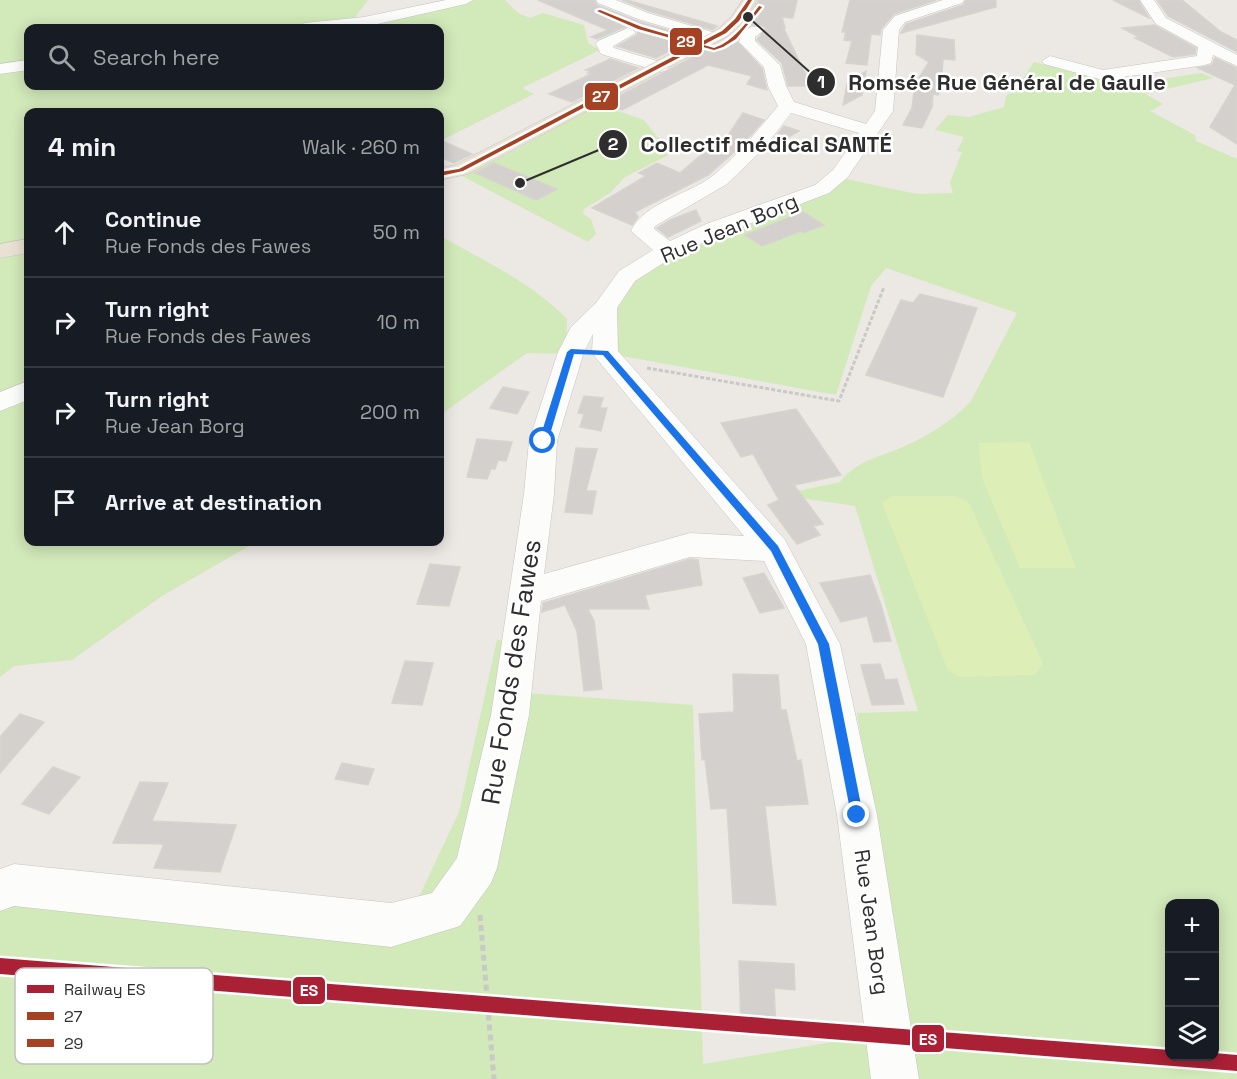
<!DOCTYPE html>
<html lang="en">
<head>
<meta charset="utf-8">
<style>
	:root { --surface:#171b24; --page:#242831; --text:#f1f3f6; --muted:#9ea1a6; --line:#363941 }
	body { margin:0; font-family:"Space Grotesk",sans-serif; background:var(--page); color:var(--text) }
	.controls { position:absolute; right:18px; bottom:18px; display:grid; overflow:hidden; border-radius:12px; box-shadow:0 3px 15px #0003 }
	.controls button { width:54px; height:54px; display:grid; place-items:center; padding:0; border:0; border-bottom:2px solid var(--line); background:var(--surface); color:var(--text); font:30px sans-serif }
	.stop { position:absolute; width:18px; height:18px; margin:-14px; border:4px solid #1a73e8; border-radius:50%; background:#fff }
	.stop.end { background:#1a73e8; border-color:#fff; box-shadow:0 2px 6px #0008 }
	.list { margin:0; padding:0; list-style:none }
	h2 { display:flex; justify-content:space-between; align-items:center; height:78px; margin:0; padding:0 24px; font-size:26px }
	h2 small { font-size:20px; font-weight:400; color:var(--muted) }
	.list li { display:grid; grid-template-columns:39px 1fr auto; gap:18px; align-items:center; box-sizing:border-box; height:90px; padding:0 24px; border-top:2px solid var(--line) }
	.list b { display:block; font-size:22px; white-space:nowrap }
	.list p { margin:0; font-size:20px; white-space:nowrap; color:var(--muted) }
	.list em { font-size:20px; font-style:normal; color:var(--muted) }
	.icon { flex:none; width:33px; height:33px; fill:none; stroke:currentColor; stroke-width:2; stroke-linecap:round; stroke-linejoin:round }
	.map { position:relative; flex:none; width:1237px; height:1079px; overflow:hidden }
	.search { position:absolute; background:var(--surface); box-shadow:0 3px 15px #0003; left:24px; top:24px; width:420px; height:66px; display:flex; align-items:center; gap:15px; box-sizing:border-box; padding:0 21px; border-radius:12px; color:var(--muted); font-size:22px }
	.panel { position:absolute; background:var(--surface); box-shadow:0 3px 15px #0003; left:24px; top:108px; width:420px; height:438px; border-radius:12px }
	.map>svg:first-child { display:block }
</style>
</head>
<body>
<div class="map">
<svg width="1237" height="1079" viewBox="0 0 1237 1079">
	<rect width="100%" height="100%" fill="#ece8e4"/>
	<g fill="#d2e9ba" fill-rule="evenodd">
		<path d="M0,0H368L352,21L466,0H505L518,13L530,18L543,13L584,25L588,43L600,50L522,88L534,94L440,141V112H28V244L0,248ZM28,28H440V86H28Z"/>
		<path d="M1034,62L1123,85L1201,73L1214,78L1145,94L1163,104L1150,111L1195,135L1196,141L1237,159V1079H913L857,713L918,711L855,506L780,495L840,482C857,460 881,457 905,446C928,436 955,419 971,401L1017,313L886,268L871,286L836,395L617,355L610,319L629,284L659,261L827,193L846,179L917,194L953,193L950,182L962,152L957,151L964,137L935,130L948,115L969,117L1004,107L1006,96L1016,89ZM955,496L968,503L1043,664ZM1170,904H1214V1056H1170Z"/>
		<polygon points="598,104 644,120 657,137 678,150 625,177 610,193 584,209 583,214 591,219 596,234 588,242 460,175 506,155"/>
		<path d="M440,236C481,259 534,284 567,319L566,354L527,353L440,415Z"/>
		<polygon points="28,250 28,542 256,542 162,596 72,660 14,666 0,677 0,255"/>
		<polygon points="497,640 517,643 511,692 693,705 703,1064 874,1035 878,1079 0,1079 0,903 401,935 459,812"/>
	</g>
	<g fill="#deeeb7">
		<polygon points="1029,442 1076,568 1020,568 982,478 979,443"/>
		<polygon points="892,496 956,496 969,503 1043,664 1035,675 958,677 947,668 882,503"/>
	</g>
	<g fill="#d3d0cd" stroke="#d7d3cf" stroke-width="1.5">
		<polygon points="538,0 594,0 597,5 637,21 695,38 656,58 617,46 637,35 638,31 634,28 627,26 597,39 591,37 608,30"/>
		<polygon points="622,0 627,0 717,26 712,30 649,11"/>
		<polygon points="759,0 797,0 793,18 782,17 785,28 783,27 811,86 788,86 782,63 757,40 766,28 761,25 751,25 741,30 737,41 762,68 767,90 747,84 752,76 708,65 622,110 604,104 731,37 745,24"/>
		<polygon points="850,0 936,0 894,14 881,29 880,35 871,34 867,65 846,63 852,41 844,40 846,32 842,32"/>
		<polygon points="966,0 996,0 996,7 901,33 906,24 963,5"/>
		<polygon points="1113,0 1138,0 1149,18"/>
		<polygon points="1157,0 1182,0 1221,32 1237,40 1237,52 1168,16"/>
		<polygon points="1154,25 1196,48 1195,54 1173,57 1135,38 1139,37 1122,28"/>
		<polygon points="917,35 954,40 955,60 943,59 941,91 938,95 933,94 932,107 922,128 903,125 912,108 915,84 929,62 916,54"/>
		<polygon points="1215,58 1237,68 1237,144 1210,127 1235,85 1198,68 1212,65"/>
		<polygon points="610,59 638,68 572,102 549,94 591,74 588,73 592,72 586,70"/>
		<polygon points="866,71 862,95 843,105 847,84"/>
		<polygon points="743,113 764,120 742,145 708,175 635,212 638,217 632,225 592,208 646,176 639,173 657,163 680,173 723,136 727,137"/>
		<polygon points="784,126 799,131 779,143 773,140"/>
		<polygon points="440,140 472,154 454,163 440,157"/>
		<polygon points="494,163 557,189 536,200 475,173"/>
		<polygon points="696,210 701,221 668,237 657,228 670,220"/>
		<polygon points="803,212 824,225 803,233 801,231 762,246 745,235"/>
		<polygon points="920,294 977,308 943,397 866,375 901,300 913,303"/>
		<polygon points="503,387 529,392 517,414 490,408"/>
		<polygon points="584,396 603,398 600,408 607,408 601,431 580,427 584,414 578,413"/>
		<polygon points="796,409 841,475 794,485 823,524 813,526 820,535 797,544 768,505 779,500 753,454 741,457 721,423"/>
		<polygon points="477,439 512,442 506,461 498,460 495,469 491,469 487,479 467,477"/>
		<polygon points="576,448 597,449 586,491 596,491 592,514 565,512"/>
		<polygon points="690,559 698,560 702,585 645,595 649,609 588,609 594,621 602,689 584,691 577,631 565,605 542,612 543,603"/>
		<polygon points="430,564 460,567 449,606 417,604"/>
		<polygon points="764,573 784,608 760,613 743,578"/>
		<polygon points="870,575 881,605 891,641 874,642 867,616 841,622 820,583"/>
		<polygon points="405,661 433,663 422,705 392,703"/>
		<polygon points="880,664 885,680 897,679 904,704 872,705 861,665"/>
		<polygon points="733,674 778,675 781,710 786,710 797,761 801,760 808,804 765,806 776,905 733,903 727,808 711,809 705,759 702,760 699,714 734,712"/>
		<polygon points="20,714 44,722 0,773 0,737"/>
		<polygon points="342,763 374,769 368,785 335,779"/>
		<polygon points="53,767 80,777 49,814 22,804"/>
		<polygon points="140,782 168,783 152,821 236,825 220,872 154,868 164,844 113,843"/>
		<polygon points="739,961 794,964 795,990 774,988 776,1030 741,1028"/>
	</g>
	<g fill="none" stroke-linecap="round" stroke-linejoin="round">
		<defs>
			<g id="minor">
				<polygon points="446,0 473,0 466,4 364,27 297,28 305,23 364,17"/>
				<polygon points="596,0 616,0 648,13 719,34 722,37 714,42 709,40 638,19 598,3"/>
				<path d="M943,0H964L962,3L905,22L899,30L893,111L847,178L829,193L722,234L676,255L635,281L617,308L618,351L785,540L840,644L877,815L919,1079H871L837,815L806,644L764,561L690,557L541,601L529,715L497,868L491,883L460,926L391,947L14,906L0,911V869L14,864L391,903L432,893L457,858L491,715L524,494L529,441L558,352L571,327L596,303L619,271L653,250L631,231C645,201 690,195 715,174C739,154 758,130 778,106L768,86L764,67L739,42L742,32L751,27H761L764,30L755,37V41L780,65L786,86L794,102L866,124L875,111L883,30L895,16ZM791,113L859,133L833,170L815,185L706,224L670,241L654,229L655,226L727,184L764,148ZM593,334L592,352L596,358L744,536L690,533L544,574L554,494L557,441L584,352Z"/>
				<polygon points="1140,0 1154,0 1166,18 1237,55 1237,66 1213,55 1211,63 1205,65 1103,80 1044,64 1042,61 1050,56 1103,70 1197,56 1198,47 1156,24"/>
				<polygon points="628,28 633,30 636,33 613,46 614,48 667,64 669,67 667,70 661,72 601,54 596,44 598,41"/>
				<polygon points="28,60 28,70 0,74 0,64"/>
				<polygon points="28,381 28,400 0,411 0,392"/>
			</g>
			<g id="major">
				<polygon points="743,0 757,0 743,23 730,35 468,174 440,180 440,168 455,165 718,29 731,17"/>
				<polygon points="28,239 28,253 0,258 0,244"/>
			</g>
		</defs>
		<use href="#minor" stroke="#c6c5c5" stroke-width="1"/>
		<use href="#major" stroke="#c6c5c4" stroke-width="1"/>
		<polyline stroke="#c9c9c8" stroke-width="3" stroke-dasharray="4 2" stroke-linecap="butt" points="647,368 839,401 884,287"/>
		<polyline stroke="#c9c9c8" stroke-width="5" stroke-dasharray="6 4" stroke-linecap="butt" points="480,915 494,1079"/>
		<use href="#minor" fill="#fcfcfb" fill-rule="evenodd"/>
		<use href="#major" fill="#e9e2d4" fill-rule="evenodd"/>
		<defs>
			<polygon id="bus-1" points="748,0 752,0 739,21 726,33 463,171 440,176 440,172 459,169 722,31 735,19"/>
			<path id="bus-2" d="M759,6L762,7L736,39L723,47L714,50L638,29L597,11L600,10L642,27L714,48C734,41 746,23 759,6Z"/>
		</defs>
		<use href="#bus-1" stroke="#fff" stroke-width="5"/>
		<use href="#bus-2" stroke="#fff" stroke-width="5"/>
		<use href="#bus-1" fill="#a64224" fill-rule="evenodd"/>
		<use href="#bus-2" fill="#a64224" fill-rule="evenodd"/>
		<defs>
			<polygon id="rail-1" points="0,958 1170,1050 1170,1056 1214,1056 1214,1053 1237,1055 1237,1071 0,974"/>
		</defs>
		<use href="#rail-1" stroke="#fff" stroke-width="5"/>
		<use href="#rail-1" fill="#aa2135" fill-rule="evenodd"/>
	</g>
	<polygon fill="#1a73e8" points="571,349 608,351 778,546 829,644 863,815 861,819 852,819 851,815 818,644 771,551 603,355 574,354 548,441 540,444 539,441 567,352"/>
	<g text-anchor="middle" dominant-baseline="central" stroke-width="5" stroke-linejoin="round" paint-order="stroke">
		<g font-size="21" fill="#2e2e2e" stroke="#fff">
			<text transform="translate(729 228) rotate(-23)">Rue Jean Borg</text>
			<text transform="translate(872 922) rotate(82)">Rue Jean Borg</text>
		</g>
		<g font-size="26" fill="#2e2e2e" stroke="#fff">
			<text transform="translate(511 672) rotate(-81)">Rue Fonds des Fawes</text>
		</g>
	</g>
	<rect x="15" y="968" width="198" height="96" rx="9" fill="#fff" stroke="#c0c0c0" stroke-width="1.5"/>
	<rect x="27" y="985" width="27" height="8" fill="#aa2135"/>
	<rect x="27" y="1012" width="27" height="8" fill="#a64224"/>
	<rect x="27" y="1039" width="27" height="8" fill="#a64224"/>
	<g font-size="16" fill="#2e2e2e">
		<text x="64" y="995">Railway ES</text>
		<text x="64" y="1022">27</text>
		<text x="64" y="1049">29</text>
	</g>
	<path fill="none" stroke="#2e2e2e" stroke-width="2" d="M748 17L821 82M520 183L613 144"/>
	<g fill="#2e2e2e" stroke="#fff" stroke-width="2">
		<circle cx="748" cy="17" r="6"/>
		<circle cx="520" cy="183" r="6"/>
		<circle cx="821" cy="82" r="15"/>
		<circle cx="613" cy="144" r="15"/>
	</g>
	<g font-size="18" text-anchor="middle" font-weight="bold" fill="#fff">
		<text x="821" y="88">1</text>
		<text x="613" y="150">2</text>
	</g>
	<g font-size="22" text-anchor="middle" font-weight="bold" fill="#2e2e2e" stroke="#fff" stroke-width="5" stroke-linejoin="round" paint-order="stroke">
		<text x="1007" y="90">Romsée Rue Général de Gaulle</text>
		<text x="766" y="152">Collectif médical SANTÉ</text>
	</g>
	<g stroke="#fff" stroke-width="2">
		<rect x="669" y="27" width="34" height="29" rx="6" fill="#a64224"/>
		<rect x="584" y="82" width="35" height="29" rx="6" fill="#a64224"/>
		<rect x="292" y="976" width="34" height="29" rx="6" fill="#aa2135"/>
		<rect x="911" y="1024" width="34" height="29" rx="6" fill="#aa2135"/>
	</g>
	<g font-size="16" text-anchor="middle" font-weight="bold" fill="#fff">
		<text x="686" y="47">29</text>
		<text x="601" y="102">27</text>
		<text x="309" y="996">ES</text>
		<text x="928" y="1045">ES</text>
	</g>
</svg>
<div class="controls">
<button>+</button>
<button>−</button>
<button><svg class="icon" aria-label="layers" viewBox="0 0 24 24"><path d="M12 4l9 5-9 5-9-5zM3 14l9 5 9-5"/></svg></button>
</div>
<div class="stop" style="left:543px;top:441px"></div>
<div class="stop end" style="left:857px;top:815px"></div>
<div class="search"><svg class="icon" aria-label="search" viewBox="0 0 24 24"><circle cx="10" cy="10" r="6"/><path d="M15 15l6 6"/></svg>Search here</div>
<section class="panel">
<h2>4 min<small>Walk · 260 m</small></h2>
<ul class="list">
<li><svg class="icon" aria-label="ahead" viewBox="0 0 24 24"><path d="M12 20V5M6 11l6-6 6 6"/></svg><div><b>Continue</b><p>Rue Fonds des Fawes</p></div><em>50 m</em></li>
<li><svg class="icon" aria-label="right" viewBox="0 0 24 24"><path d="M7 20v-9h11M14 6l5 5-5 5"/></svg><div><b>Turn right</b><p>Rue Fonds des Fawes</p></div><em>10 m</em></li>
<li><svg class="icon" aria-label="right" viewBox="0 0 24 24"><path d="M7 20v-9h11M14 6l5 5-5 5"/></svg><div><b>Turn right</b><p>Rue Jean Borg</p></div><em>200 m</em></li>
<li><svg class="icon" aria-label="arrive" viewBox="0 0 24 24"><path d="M6 21V4h12l-3 4 3 4H6"/></svg><div><b>Arrive at destination</b></div></li>
</ul>
</section>
</div>
</body>
</html>
